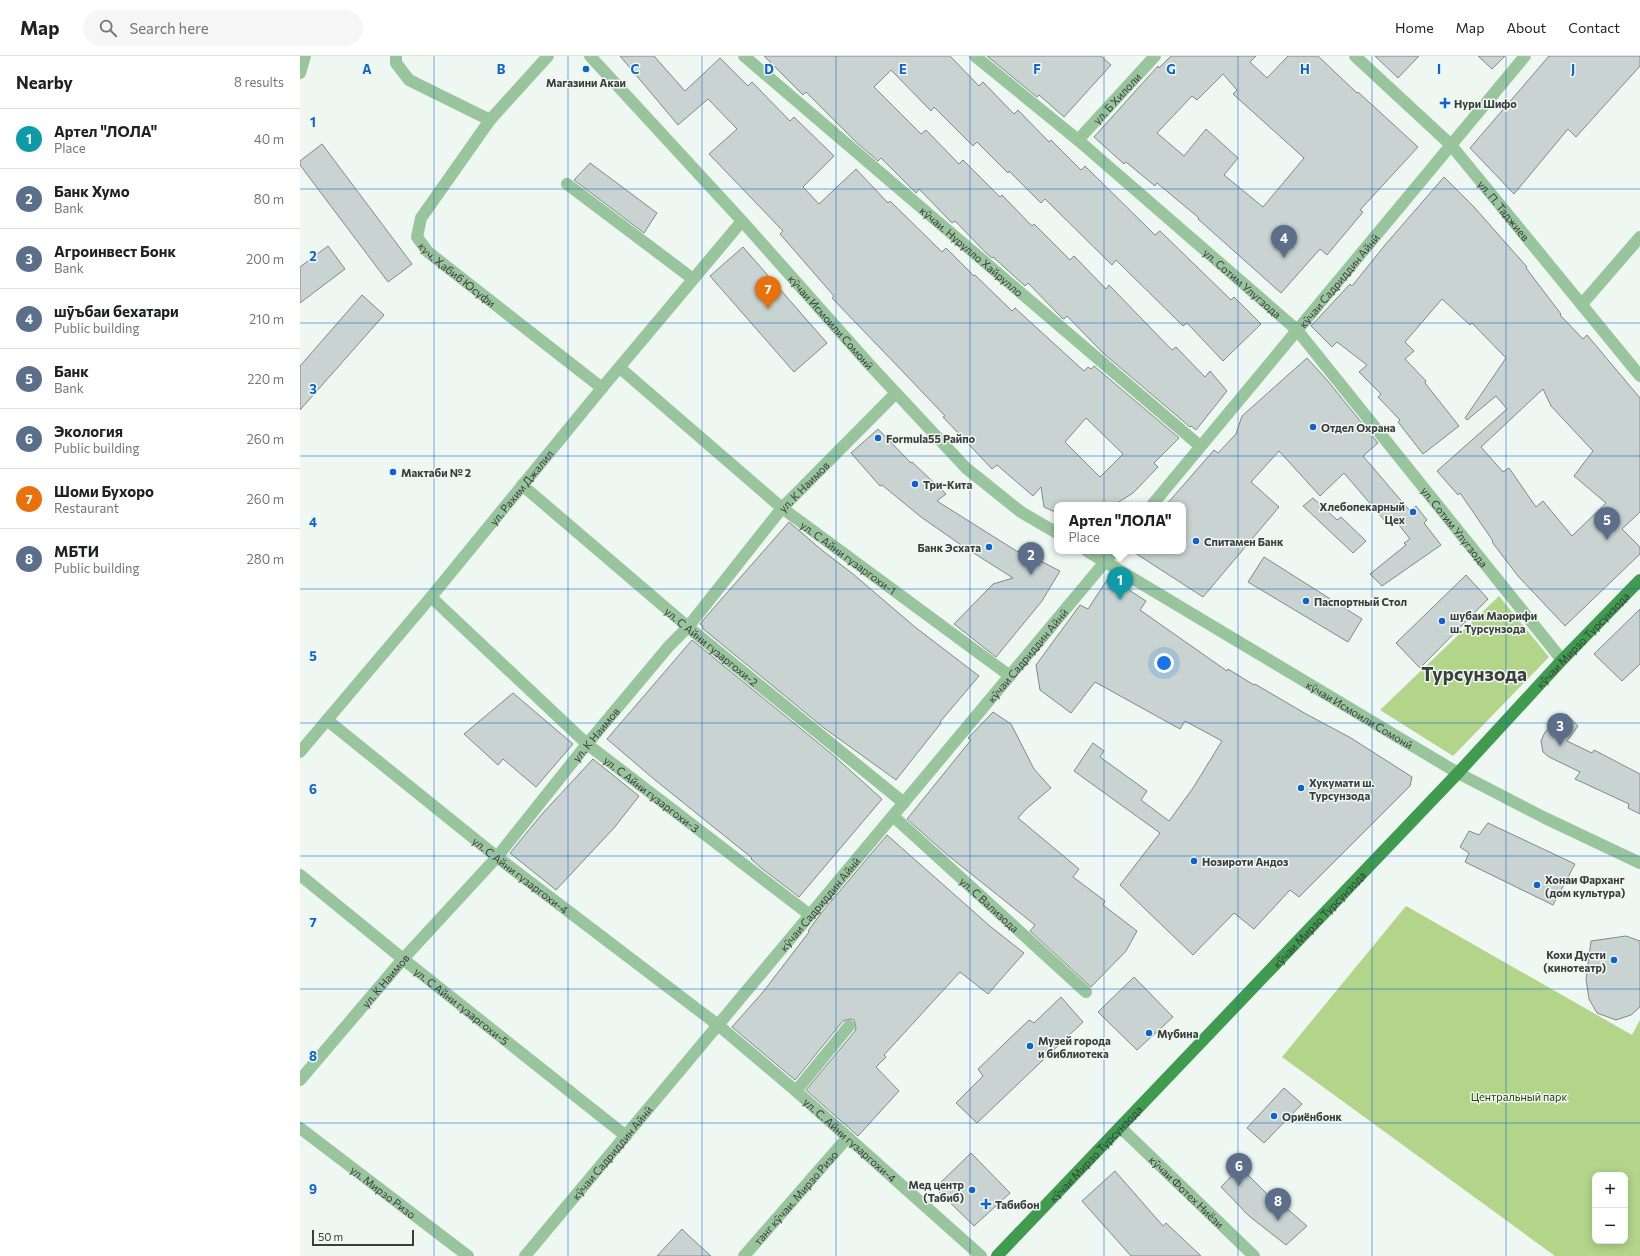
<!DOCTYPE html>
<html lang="en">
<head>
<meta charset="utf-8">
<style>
	:root { --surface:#fff; --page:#f6f6f6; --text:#202124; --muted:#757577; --line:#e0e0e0; --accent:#1063cc }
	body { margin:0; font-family:Commissioner,sans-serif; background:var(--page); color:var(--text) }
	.controls { position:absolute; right:12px; bottom:12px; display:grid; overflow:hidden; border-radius:8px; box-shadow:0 2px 10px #0003 }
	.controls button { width:36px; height:36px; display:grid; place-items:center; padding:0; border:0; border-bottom:1px solid var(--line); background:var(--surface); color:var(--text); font:20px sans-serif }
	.scale { position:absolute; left:12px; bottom:10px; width:102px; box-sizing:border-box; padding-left:4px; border:2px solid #3a3d3c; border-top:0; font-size:11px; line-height:14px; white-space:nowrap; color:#3a3d3c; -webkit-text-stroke:3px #eef7f2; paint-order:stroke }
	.you { position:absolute; left:864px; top:607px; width:14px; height:14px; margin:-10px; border:3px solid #fff; border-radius:50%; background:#1a73e8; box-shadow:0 0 0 6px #1a73e833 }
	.badge { display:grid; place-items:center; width:26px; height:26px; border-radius:50%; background:var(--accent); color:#fff; font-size:13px; font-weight:700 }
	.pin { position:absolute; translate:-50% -33px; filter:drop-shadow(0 1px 2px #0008) }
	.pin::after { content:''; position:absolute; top:21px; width:14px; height:12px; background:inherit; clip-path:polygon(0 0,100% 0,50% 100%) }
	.popup { position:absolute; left:754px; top:446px; width:132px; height:52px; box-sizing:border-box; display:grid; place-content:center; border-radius:8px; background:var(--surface); filter:drop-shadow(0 1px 3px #0005); font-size:13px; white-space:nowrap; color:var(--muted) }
	.popup b { font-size:15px; color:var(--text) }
	.popup::after { content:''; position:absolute; left:50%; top:100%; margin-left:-8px; border:8px solid transparent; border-top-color:var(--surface) }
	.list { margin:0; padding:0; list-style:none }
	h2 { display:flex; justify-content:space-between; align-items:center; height:52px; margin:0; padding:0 16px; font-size:17px }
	h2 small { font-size:13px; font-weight:400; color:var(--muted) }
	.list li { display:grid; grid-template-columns:26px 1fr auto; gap:12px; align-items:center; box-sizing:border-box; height:60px; padding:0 16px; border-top:1px solid var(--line) }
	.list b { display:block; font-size:15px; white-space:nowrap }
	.list p { margin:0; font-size:13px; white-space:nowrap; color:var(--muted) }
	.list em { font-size:13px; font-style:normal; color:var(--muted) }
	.icon { flex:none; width:22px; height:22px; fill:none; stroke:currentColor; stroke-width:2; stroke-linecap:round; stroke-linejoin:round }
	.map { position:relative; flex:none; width:1340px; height:1200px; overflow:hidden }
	header { display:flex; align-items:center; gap:24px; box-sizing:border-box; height:56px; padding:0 20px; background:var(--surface); border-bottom:1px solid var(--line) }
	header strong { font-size:19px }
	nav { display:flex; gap:22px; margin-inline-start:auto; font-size:14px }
	.search { width:280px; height:36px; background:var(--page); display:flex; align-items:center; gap:10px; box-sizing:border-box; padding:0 14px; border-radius:22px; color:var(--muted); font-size:15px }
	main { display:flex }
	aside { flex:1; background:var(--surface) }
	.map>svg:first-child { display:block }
</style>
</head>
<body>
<header>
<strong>Map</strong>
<div class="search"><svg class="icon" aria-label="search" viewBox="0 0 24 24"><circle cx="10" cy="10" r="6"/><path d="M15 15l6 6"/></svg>Search here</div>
<nav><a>Home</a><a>Map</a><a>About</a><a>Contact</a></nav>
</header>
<main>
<aside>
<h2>Nearby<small>8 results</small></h2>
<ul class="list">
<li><span class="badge" style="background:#0f9aa8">1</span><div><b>Артел &quot;ЛОЛА&quot;</b><p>Place</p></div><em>40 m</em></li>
<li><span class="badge" style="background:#5c6f8a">2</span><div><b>Банк Хумо</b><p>Bank</p></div><em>80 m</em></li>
<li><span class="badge" style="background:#5c6f8a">3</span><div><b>Агроинвест Бонк</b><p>Bank</p></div><em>200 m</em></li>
<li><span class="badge" style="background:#5c6f8a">4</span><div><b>шӯъбаи бехатари</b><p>Public building</p></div><em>210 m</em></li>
<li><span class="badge" style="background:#5c6f8a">5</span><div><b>Банк</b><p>Bank</p></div><em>220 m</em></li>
<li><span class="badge" style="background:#5c6f8a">6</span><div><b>Экология</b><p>Public building</p></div><em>260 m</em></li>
<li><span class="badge" style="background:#e8710a">7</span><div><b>Шоми Бухоро</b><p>Restaurant</p></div><em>260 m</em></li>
<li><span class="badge" style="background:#5c6f8a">8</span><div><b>МБТИ</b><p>Public building</p></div><em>280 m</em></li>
</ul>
</aside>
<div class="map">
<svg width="1340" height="1200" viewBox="0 0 1340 1200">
	<rect width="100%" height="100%" fill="#eef7f2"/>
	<g fill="#b3d58a" fill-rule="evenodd">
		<polygon points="1199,540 1249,601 1153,700 1080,654"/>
		<path d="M1106,850L1332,979L1340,964V1200H1255L982,1001ZM1295,1119H1325V1185H1295Z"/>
	</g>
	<g fill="#c9d3d1" stroke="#818a89" fill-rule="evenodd">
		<path d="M320,0H354L385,35L420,2L448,30L452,26L490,65L494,61L534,100L503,131L519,148L556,113L588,147L590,145L642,196L646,192L674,220L675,219L712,255L715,252L784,315L788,311L791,313L794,310L879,382L854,407L858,411L833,437L814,449H757V457L744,451L741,431L733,440L697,409L692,413L643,361L645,360L607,320L532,242L534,240L480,178L483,175L409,98L437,73L408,43L378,69ZM786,362L823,398L800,421L765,386Z"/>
		<polygon points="464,0 650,0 679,30 683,26 714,58 718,54 749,86 751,84 781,114 785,110 855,179 860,175 931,244 934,241 961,268 923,305 887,267 883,270 816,204 812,209 745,143 741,147 709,115 708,117 677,86 673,90 634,51 631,55 591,14 574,31 621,78 626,74 659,108 663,104 700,141 702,139 732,170 734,168 770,204 774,200 806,233 809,229 872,294 876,291 905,321 910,315 927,335 896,374 891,370 890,371 803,297 767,260 764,263 762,262 728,227 725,230 693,201 692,202 686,197 655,165 652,167 619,133 616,137 581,102 578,105 556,86 506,36 503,39"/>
		<polygon points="687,0 801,0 811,9 764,61 739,39 737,41"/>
		<path d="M871,0H956L950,6L967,22L988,0H1018L1057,37L1058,36L1118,91L1060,154L1063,156L1027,199L1020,193L981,237L898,163L899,162L857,127L855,130L826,106L824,108L794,81L858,10L859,12ZM923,18L937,34L933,38L1004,102L963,151L924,119L938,102L906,73L884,100L857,77L892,40L897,44Z"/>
		<polygon points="1075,0 1119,0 1098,22"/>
		<polygon points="1178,0 1205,0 1192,13"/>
		<polygon points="1249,0 1340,0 1340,10 1276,81 1268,73 1214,138 1170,92"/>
		<polygon points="22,88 112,208 88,226 0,109 0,105"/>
		<polygon points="290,107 357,157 344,177 274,124"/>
		<path d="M1144,121L1174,151L1227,211L1226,212L1261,258L1260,259L1283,283L1287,279L1340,342V456L1322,473L1340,491V498L1265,570L1218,520L1192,486L1193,485L1160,437L1158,439L1137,415L1207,353L1196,340L1167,364L1165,362L1206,302L1172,267L1170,269L1142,243L1105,286L1114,295L1105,303L1126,325L1125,327L1159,370L1123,398L1098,366L1100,364L1078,341L1081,338L1059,316L1067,309L1037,286L1032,291L1011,270L1050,228L1052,230L1085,189ZM1243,333L1251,350L1293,395L1274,420L1306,447L1272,480L1243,445L1236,451L1209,412L1203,416L1181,391Z"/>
		<polygon points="28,190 45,213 0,247 0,211"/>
		<polygon points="443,191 527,287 494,316 410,220"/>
		<polygon points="62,239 84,259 0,354 0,310"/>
		<polygon points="1007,302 1027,324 1078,387 1063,400 1110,455 1116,450 1127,464 1124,467 1141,489 1082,530 1070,518 1106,489 1104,487 1110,483 1092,460 1085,465 1044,417 1020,440 979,395 951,426 979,451 903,541 832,495 883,495 883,449 866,449 914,394 918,397 936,378 942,360"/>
		<polygon points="578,373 611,407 612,406 646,438 637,445 718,496 719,494 760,515 742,545 696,601 654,568 693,528 713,522 661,489 621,461 582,429 580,430 551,397"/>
		<polygon points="1013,442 1037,464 1041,461 1066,485 1053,497 1003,450"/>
		<polygon points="489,466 523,495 553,518 615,571 679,620 640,666 641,667 596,724 524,672 402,572 403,570 400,568 404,563"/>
		<polygon points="964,501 1062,563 1048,586 948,526"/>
		<polygon points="1166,519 1188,543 1120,612 1096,587"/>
		<polygon points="809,521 846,545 840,554 927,615 928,613 954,629 955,628 1006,658 1051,682 1112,721 1110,730 999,841 990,834 954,873 934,857 893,899 820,829 860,777 774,715 793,687 804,695 800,701 847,735 841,744 869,765 893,732 922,685 885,665 880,673 795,626 771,657 740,634 736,609 780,549 788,553"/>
		<polygon points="1340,553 1340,608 1322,625 1294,598"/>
		<polygon points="392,584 533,699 582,743 499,841 460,811 451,803 452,802 355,724 307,683"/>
		<polygon points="213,637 273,688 236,731 203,703 198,709 164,678"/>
		<polygon points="693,656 711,668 734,713 751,732 726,753 718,762 779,813 773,821 805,845 803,849 837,875 826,895 791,931 730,875 735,869 645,797 607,763 671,684 668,682"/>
		<polygon points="1266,658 1278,670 1267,685 1292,697 1294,694 1340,718 1340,758 1328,752 1329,748 1275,723 1280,716 1249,701 1243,696 1241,685 1245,676"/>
		<polygon points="293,703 339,740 314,772 256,834 210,797 242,758"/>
		<polygon points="1188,767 1275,808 1253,849 1165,806 1169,797 1160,791 1169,775 1179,779"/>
		<polygon points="587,779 691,871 724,897 688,938 660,916 584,999 586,1001 576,1011 599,1035 558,1080 506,1034 555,975 556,971 554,964 550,963 543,965 495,1024 432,971 463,936 509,876 508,875 522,856"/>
		<polygon points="1326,880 1340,885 1340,951 1331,959 1316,964 1297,957 1289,943 1286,923 1291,885"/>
		<polygon points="834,921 873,961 837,994 798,956"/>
		<polygon points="761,941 783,966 677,1067 656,1047 683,1020 678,1013 729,964 734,967"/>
		<polygon points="984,1032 1002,1048 964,1087 947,1072"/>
		<polygon points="671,1097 710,1137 674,1170 635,1132"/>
		<polygon points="940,1111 968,1139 969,1137 1007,1170 986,1189 949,1160 921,1131"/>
		<polygon points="815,1115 863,1170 866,1167 901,1200 831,1200 782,1145"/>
		<polygon points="382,1173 388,1179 411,1200 357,1200"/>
	</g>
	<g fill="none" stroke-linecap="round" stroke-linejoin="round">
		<g stroke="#99c59c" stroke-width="12">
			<polyline points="96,0 96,7 109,24 190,64"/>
			<path id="s1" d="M248,0L190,64L121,162L117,181L128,196L302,332"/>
			<path id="s2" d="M290,0L442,165L569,308L666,412L721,456L757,477"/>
			<path id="s3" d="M444,0L900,390"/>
			<path id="s4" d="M675,0L778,84L997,274L1262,604"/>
			<path id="s5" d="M1055,0L1151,89L1340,320"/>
			<polyline points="0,17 5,0"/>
			<path id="s6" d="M778,84L855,0"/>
			<polyline points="267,128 393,223"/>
			<polyline points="1282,248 1340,181"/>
			<path id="s7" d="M320,312L482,452L710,620"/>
			<path id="s8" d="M222,429L388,571L604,747"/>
			<path id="s9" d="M852,449L1225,0"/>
			<path id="s10" d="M787,495L1158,717L1245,762L1340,807"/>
			<path id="s11" d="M131,541L287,688L510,859"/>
			<path id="s12" d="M27,664L197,801L418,969L496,1035L681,1200"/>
			<path id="s13" d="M0,696L131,541L302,332L442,165"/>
			<path id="s14" d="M593,760L786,936"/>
			<path id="s15" d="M0,819L103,903L326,1080"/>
			<path id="s16" d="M0,1024L103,903L197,801L287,688L369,590L388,571L482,452L596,337"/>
			<polyline points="496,1035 549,970"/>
			<path id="s17" d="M820,1071L954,1200"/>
			<path id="s18" d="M0,1072L168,1200"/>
			<path id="s19" d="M225,1200L814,495"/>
			<path id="s20" d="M444,1200L547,1082"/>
		</g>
		<path stroke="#409b4f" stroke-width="12" id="s21" d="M697,1200L1158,717L1262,604L1340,524"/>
	</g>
	<path fill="none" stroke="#1063cc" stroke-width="1" stroke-opacity="0.55" d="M134,0V1200M268,0V1200M402,0V1200M536,0V1200M670,0V1200M804,0V1200M938,0V1200M1072,0V1200M1206,0V1200M0,133H1340M0,267H1340M0,400H1340M0,533H1340M0,667H1340M0,800H1340M0,933H1340M0,1067H1340"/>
	<g fill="#1063cc" stroke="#eef7f2" stroke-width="1.5">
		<circle cx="286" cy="13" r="4"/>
		<path d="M1143 41h4v4h4v4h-4v4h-4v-4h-4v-4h4z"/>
		<circle cx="1013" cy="371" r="4"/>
		<circle cx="578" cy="382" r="4"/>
		<circle cx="93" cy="416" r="4"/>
		<circle cx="615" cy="428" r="4"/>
		<circle cx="1113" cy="456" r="4"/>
		<circle cx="896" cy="485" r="4"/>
		<circle cx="689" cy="491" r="4"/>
		<circle cx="1006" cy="545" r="4"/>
		<circle cx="1142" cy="565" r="4"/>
		<circle cx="1001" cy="732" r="4"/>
		<circle cx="894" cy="805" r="4"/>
		<circle cx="1237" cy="829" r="4"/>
		<circle cx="1314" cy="904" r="4"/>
		<circle cx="849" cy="977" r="4"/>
		<circle cx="730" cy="990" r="4"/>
		<circle cx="974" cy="1060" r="4"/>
		<circle cx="672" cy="1134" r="4"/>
		<path d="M684 1142h4v4h4v4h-4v4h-4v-4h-4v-4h4z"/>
	</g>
	<g text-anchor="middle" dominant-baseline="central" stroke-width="3" stroke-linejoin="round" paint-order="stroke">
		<g font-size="11" font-weight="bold" fill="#3a3d3c" stroke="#eef7f2" text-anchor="start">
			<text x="286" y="26" text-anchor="middle">Магазини Акаи</text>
			<text x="1154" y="47">Нури Шифо</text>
			<text x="1021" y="371">Отдел Охрана</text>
			<text x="586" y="382">Formula55 Райпо</text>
			<text x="101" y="416">Мактаби № 2</text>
			<text x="623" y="428">Три-Кита</text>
			<text x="1105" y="450" text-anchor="end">Хлебопекарный<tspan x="1105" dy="13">Цех</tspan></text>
			<text x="904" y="485">Спитамен Банк</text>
			<text x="681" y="491" text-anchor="end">Банк Эсхата</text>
			<text x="1014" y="545">Паспортный Стол</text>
			<text x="1150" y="559">шубаи Маорифи<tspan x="1150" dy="13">ш. Турсунзода</tspan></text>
			<text x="1009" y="726">Хукумати ш.<tspan x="1009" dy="13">Турсунзода</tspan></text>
			<text x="902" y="805">Нозироти Андоз</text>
			<text x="1245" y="823">Хонаи Фарханг<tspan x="1245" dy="13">(дом культура)</tspan></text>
			<text x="1306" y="898" text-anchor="end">Кохи Дусти<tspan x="1306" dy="13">(кинотеатр)</tspan></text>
			<text x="857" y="977">Мубина</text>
			<text x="738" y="984">Музей города<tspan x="738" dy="13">и библиотека</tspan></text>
			<text x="982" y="1060">Ориёнбонк</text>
			<text x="664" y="1128" text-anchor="end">Мед центр<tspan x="664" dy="13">(Табиб)</tspan></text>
			<text x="695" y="1148">Табибон</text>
		</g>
		<g font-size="11" fill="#3a3d3c" stroke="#eef7f2">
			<text stroke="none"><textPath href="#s6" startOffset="57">ул. Б Хилоли</textPath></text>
			<text stroke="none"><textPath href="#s5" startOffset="215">ул. П. Таджиев</textPath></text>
			<text stroke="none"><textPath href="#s3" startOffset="300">кӯчаи. Нурулло Хайрулло</textPath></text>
			<text stroke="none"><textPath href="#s1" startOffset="281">куч. Ҳабиб Юсуфи</textPath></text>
			<text stroke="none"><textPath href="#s9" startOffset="292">кӯчаи Садриддин Айнӣ</textPath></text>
			<text stroke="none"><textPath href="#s4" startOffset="351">ул. Сотим Улугзода</textPath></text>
			<text stroke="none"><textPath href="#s2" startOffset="359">кӯчаи Исмоили Сомонӣ</textPath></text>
			<text stroke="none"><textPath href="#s13" startOffset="345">ул. Рахим Джалил</textPath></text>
			<text stroke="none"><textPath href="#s16" startOffset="779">ул. К Наимов</textPath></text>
			<text stroke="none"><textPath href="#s4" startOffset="675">ул. Сотим Улугзода</textPath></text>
			<text stroke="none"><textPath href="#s7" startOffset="297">ул. С Айни гузаргохи-1</textPath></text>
			<text stroke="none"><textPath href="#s21" startOffset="850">кӯчаи Мирзо Турсунзода</textPath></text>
			<text stroke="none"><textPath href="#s8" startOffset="249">ул. С Айни гузаргохи-2</textPath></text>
			<text stroke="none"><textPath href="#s19" startOffset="783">кӯчаи Садриддин Айнӣ</textPath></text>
			<text stroke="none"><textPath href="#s10" startOffset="318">кӯчаи Исмоили Сомонӣ</textPath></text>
			<text stroke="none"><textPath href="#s16" startOffset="455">ул. К Наимов</textPath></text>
			<text stroke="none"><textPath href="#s11" startOffset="296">ул. С Айни гузаргохи-3</textPath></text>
			<text stroke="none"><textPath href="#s12" startOffset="248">ул. С Айни гузаргохи-4</textPath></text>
			<text stroke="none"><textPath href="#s19" startOffset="459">кӯчаи Садриддин Айнӣ</textPath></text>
			<text stroke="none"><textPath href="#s14" startOffset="131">ул. С Вализода</textPath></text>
			<text stroke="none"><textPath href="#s21" startOffset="466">кӯчаи Мирзо Турсунзода</textPath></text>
			<text stroke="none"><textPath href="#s16" startOffset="131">ул. К Наимов</textPath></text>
			<text stroke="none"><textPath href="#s15" startOffset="208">ул. С Айни гузаргохи-5</textPath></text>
			<text stroke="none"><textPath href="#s12" startOffset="671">ул. С. Айни гузаргохи-4</textPath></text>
			<text stroke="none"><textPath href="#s19" startOffset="135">кӯчаи Садриддин Айнӣ</textPath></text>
			<text stroke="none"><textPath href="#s21" startOffset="142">кӯчаи Мирзо Турсунзода</textPath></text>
			<text stroke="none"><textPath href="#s18" startOffset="105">ул. Мирзо Ризо</textPath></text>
			<text stroke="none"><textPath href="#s17" startOffset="93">кӯчаи Фотех Ниёзи</textPath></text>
			<text stroke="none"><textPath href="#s20" startOffset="78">танг кӯчаи. Мирзо Ризо</textPath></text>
		</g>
		<g font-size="11" fill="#293d06" stroke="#eef7f2">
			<text x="1219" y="1040">Центральный парк</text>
		</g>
		<g font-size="19" font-weight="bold" fill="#3a3d3c" stroke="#eef7f2">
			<text x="1174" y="617">Турсунзода</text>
		</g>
	</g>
	<g font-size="13" text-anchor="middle" font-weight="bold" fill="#1063cc" stroke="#eef7f2" stroke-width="3" stroke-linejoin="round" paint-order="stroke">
		<text x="67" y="18">A</text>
		<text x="201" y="18">B</text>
		<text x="335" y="18">C</text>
		<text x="469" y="18">D</text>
		<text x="603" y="18">E</text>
		<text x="737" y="18">F</text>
		<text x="871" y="18">G</text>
		<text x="1005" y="18">H</text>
		<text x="1139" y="18">I</text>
		<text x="1273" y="18">J</text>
		<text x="13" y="71">1</text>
		<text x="13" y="205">2</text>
		<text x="13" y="338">3</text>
		<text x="13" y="471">4</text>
		<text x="13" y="605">5</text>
		<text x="13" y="738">6</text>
		<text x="13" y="871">7</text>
		<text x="13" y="1005">8</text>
		<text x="13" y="1138">9</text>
	</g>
</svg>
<div class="controls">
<button>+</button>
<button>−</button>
</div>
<div class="scale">50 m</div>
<div class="you"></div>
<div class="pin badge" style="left:820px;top:544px;background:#0f9aa8">1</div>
<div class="popup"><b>Артел &quot;ЛОЛА&quot;</b>Place</div>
<div class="pin badge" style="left:731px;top:519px;background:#5c6f8a">2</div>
<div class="pin badge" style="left:1260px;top:690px;background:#5c6f8a">3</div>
<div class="pin badge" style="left:984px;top:202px;background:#5c6f8a">4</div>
<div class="pin badge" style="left:1307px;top:484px;background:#5c6f8a">5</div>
<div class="pin badge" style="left:939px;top:1130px;background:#5c6f8a">6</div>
<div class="pin badge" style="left:468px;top:253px;background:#e8710a">7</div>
<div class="pin badge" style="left:978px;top:1165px;background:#5c6f8a">8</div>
</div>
</main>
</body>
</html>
